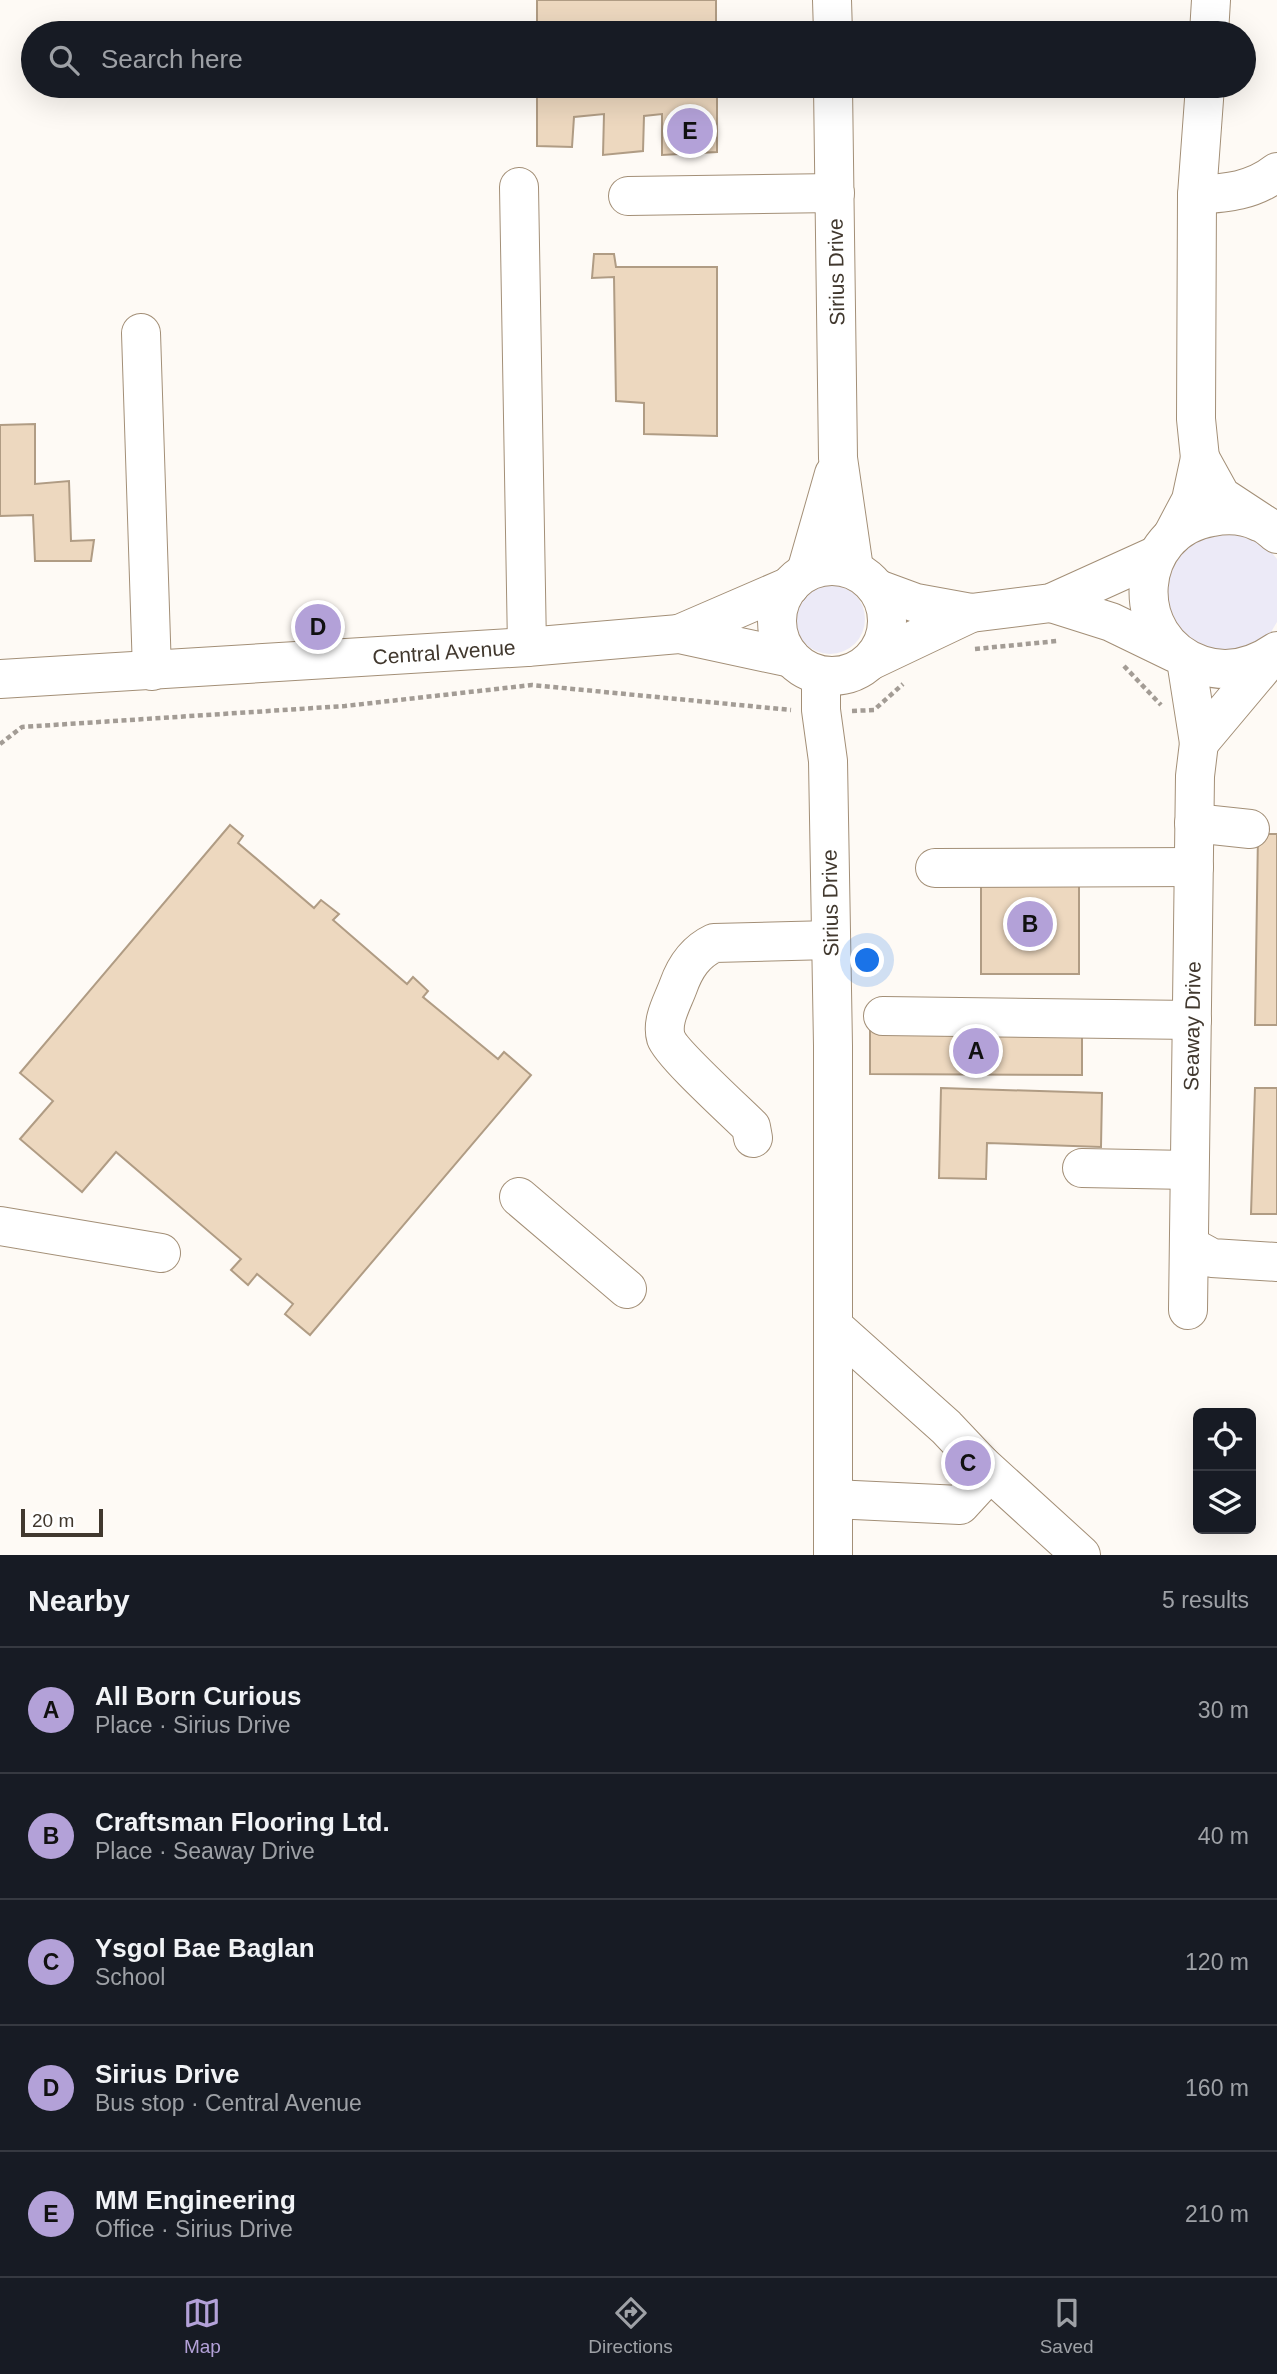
<!DOCTYPE html>
<html lang="en">
<head>
<meta charset="utf-8">
<style>
	:root { --surface:#171b24; --page:#20242c; --text:#f1f3f6; --muted:#9ea1a6; --line:#363941; --accent:#b3a1d8 }
	body { margin:0; font-family:Helvetica,sans-serif; background:var(--page); color:var(--text) }
	.controls { position:absolute; right:21px; bottom:21px; display:grid; overflow:hidden; border-radius:10px; box-shadow:0 7px 28px #0002 }
	.controls button { width:63px; height:63px; display:grid; place-items:center; padding:0; border:0; border-bottom:2px solid var(--line); background:var(--surface); color:var(--text); font:35px sans-serif }
	.scale { position:absolute; left:21px; bottom:18px; width:82px; box-sizing:border-box; padding-left:7px; border:4px solid #41382e; border-top:0; font-size:19px; line-height:24px; white-space:nowrap; color:#41382e; -webkit-text-stroke:5px #fff; paint-order:stroke }
	.you { position:absolute; left:868px; top:961px; width:24px; height:24px; margin:-18px; border:5px solid #fff; border-radius:50%; background:#1a73e8; box-shadow:0 0 0 10px #1a73e833 }
	.badge { display:grid; place-items:center; width:46px; height:46px; border-radius:50%; background:var(--accent); color:#111; font-size:23px; font-weight:700 }
	.pin { position:absolute; translate:-50% -50%; border:4px solid #fff; box-shadow:0 2px 7px #0006 }
	.list { margin:0; padding:0; list-style:none }
	h2 { display:flex; justify-content:space-between; align-items:center; height:91px; margin:0; padding:0 28px; font-size:30px }
	h2 small { font-size:23px; font-weight:400; color:var(--muted) }
	.list li { display:grid; grid-template-columns:46px 1fr auto; gap:21px; align-items:center; box-sizing:border-box; height:126px; padding:0 28px; border-top:2px solid var(--line) }
	.list b { display:block; font-size:26px; white-space:nowrap }
	.list p { margin:0; font-size:23px; white-space:nowrap; color:var(--muted) }
	.list em { font-size:23px; font-style:normal; color:var(--muted) }
	.icon { flex:none; width:38px; height:38px; fill:none; stroke:currentColor; stroke-width:2; stroke-linecap:round; stroke-linejoin:round }
	.map { position:relative; flex:none; width:1277px; height:1555px; overflow:hidden }
	.search { position:absolute; background:var(--surface); box-shadow:0 7px 28px #0002; left:21px; right:21px; top:21px; height:77px; display:flex; align-items:center; gap:18px; box-sizing:border-box; padding:0 24px; border-radius:38px; color:var(--muted); font-size:26px }
	.sheet { height:721px; background:var(--surface) }
	nav { display:flex; justify-content:space-around; align-items:center; box-sizing:border-box; height:98px; border-top:2px solid var(--line); background:var(--surface); font-size:19px; color:var(--muted) }
	nav a { display:grid; justify-items:center; gap:4px }
	nav .on { color:var(--accent) }
	.map>svg:first-child { display:block }
</style>
</head>
<body>
<div class="map">
<svg width="1277" height="1555" viewBox="0 0 1277 1555">
	<rect width="100%" height="100%" fill="#fefaf5"/>
	<g fill="#eceaf7">
		<polygon points="1239,532 1267,547 1277,559 1277,622 1271,632 1259,642 1246,649 1215,652 1186,639 1167,612 1165,579 1171,563 1193,539"/>
		<circle cx="830" cy="619" r="35"/>
	</g>
	<g fill="#edd8bf" stroke="#b09c84" stroke-width="2">
		<rect x="537" y="0" width="179" height="33"/>
		<polygon points="537,86 717,86 717,152 662,155 662,114 644,116 643,151 603,155 604,114 574,117 572,147 537,146"/>
		<polygon points="594,254 614,254 616,267 717,267 717,436 644,434 644,403 616,401 614,277 592,278"/>
		<polygon points="35,424 35,484 69,481 71,541 94,540 91,561 35,561 33,515 0,516 0,425"/>
		<polygon points="230,825 243,836 238,843 314,908 321,900 339,914 333,920 407,984 413,977 428,991 423,997 498,1059 504,1052 531,1075 310,1335 285,1314 293,1304 257,1274 248,1285 231,1270 241,1259 116,1152 82,1192 20,1139 53,1101 20,1073"/>
		<polygon points="1258,834 1277,834 1277,1025 1255,1025"/>
		<polygon points="1079,873 1079,974 981,974 981,874"/>
		<polygon points="870,1027 1082,1028 1082,1075 870,1074"/>
		<polygon points="941,1088 1102,1093 1101,1147 987,1143 986,1179 939,1178"/>
		<polygon points="1255,1088 1277,1088 1277,1214 1251,1214"/>
	</g>
	<g fill="none" stroke-linecap="round" stroke-linejoin="round">
		<defs>
			<g id="minor">
				<polyline points="832,0 833,33"/>
				<polyline points="1209,33 1211,0"/>
				<polyline points="833,86 838,458 854,569"/>
				<polyline points="519,187 527,647"/>
				<path d="M1197,195C1227,193 1253,191 1277,172"/>
				<polyline points="628,196 835,193"/>
				<polyline points="141,333 152,671"/>
				<polyline points="1200,458 1196,419 1197,195 1205,86"/>
				<path d="M1277,534C1272,530 1266,524 1259,522C1245,515 1228,514 1212,517C1133,530 1126,639 1201,665C1228,674 1254,667 1277,651"/>
				<polyline points="1172,536 1191,500 1200,458 1221,496 1259,521"/>
				<circle cx="832" cy="621" r="55"/>
				<polyline points="806,572 834,474"/>
				<polyline points="878,589 916,603 971,613 1051,603 1157,555"/>
				<polyline points="1051,603 1111,622 1175,653"/>
				<polyline points="679,634 790,586"/>
				<polyline points="872,660 971,613"/>
				<polyline points="1186,660 1199,743 1272,656"/>
				<polyline points="821,676 821,710 828,761 833,1046 833,1555"/>
				<polyline points="0,679 527,647 679,634 791,658"/>
				<polyline points="1194,823 1250,829"/>
				<polyline points="935,868 1194,867"/>
				<polyline points="883,1016 1192,1020"/>
				<path d="M753,1138L751,1127C736,1112 671,1053 666,1038C661,1021 672,1003 678,987C685,967 695,952 714,943L831,940"/>
				<polyline points="1082,1168 1189,1170"/>
				<polyline points="519,1197 627,1289"/>
				<polyline points="0,1226 161,1253"/>
				<polyline points="1190,1246 1212,1258 1277,1262"/>
				<polyline points="1188,1310 1195,776 1199,743"/>
				<polyline points="981,1464 1081,1555"/>
				<polyline points="833,1499 960,1505 982,1481 981,1464 946,1427 833,1326"/>
			</g>
		</defs>
		<use href="#minor" stroke="#a38f77" stroke-width="40"/>
		<g stroke="#a39c95" stroke-width="4.5" stroke-dasharray="5 3.5" stroke-linecap="butt">
			<polyline points="975,649 1057,641"/>
			<polyline points="1124,666 1161,705"/>
			<polyline points="852,711 874,710 903,684"/>
			<polyline points="0,744 22,727 345,706 532,685 791,710"/>
		</g>
		<use href="#minor" stroke="#fff" stroke-width="38"/>
	</g>
	<g text-anchor="middle" dominant-baseline="central" stroke-width="7" stroke-linejoin="round" paint-order="stroke">
		<g font-size="21" fill="#41382e" stroke="#fff">
			<text transform="translate(836 272) rotate(-91)">Sirius Drive</text>
			<text transform="translate(444 652) rotate(-4)">Central Avenue</text>
			<text transform="translate(830 903) rotate(-91)">Sirius Drive</text>
			<text transform="translate(1192 1026) rotate(-89)">Seaway Drive</text>
		</g>
	</g>
</svg>
<div class="controls">
<button><svg class="icon" aria-label="locate" viewBox="0 0 24 24"><circle cx="12" cy="12" r="6"/><path d="M12 2v4M12 18v4M2 12h4M18 12h4"/></svg></button>
<button><svg class="icon" aria-label="layers" viewBox="0 0 24 24"><path d="M12 4l9 5-9 5-9-5zM3 14l9 5 9-5"/></svg></button>
</div>
<div class="scale">20 m</div>
<div class="you"></div>
<div class="pin badge" style="left:976px;top:1051px">A</div>
<div class="pin badge" style="left:1030px;top:924px">B</div>
<div class="pin badge" style="left:968px;top:1463px">C</div>
<div class="pin badge" style="left:318px;top:627px">D</div>
<div class="pin badge" style="left:690px;top:131px">E</div>
<div class="search"><svg class="icon" aria-label="search" viewBox="0 0 24 24"><circle cx="10" cy="10" r="6"/><path d="M15 15l6 6"/></svg>Search here</div>
</div>
<section class="sheet">
<h2>Nearby<small>5 results</small></h2>
<ul class="list">
<li><span class="badge">A</span><div><b>All Born Curious</b><p>Place · Sirius Drive</p></div><em>30 m</em></li>
<li><span class="badge">B</span><div><b>Craftsman Flooring Ltd.</b><p>Place · Seaway Drive</p></div><em>40 m</em></li>
<li><span class="badge">C</span><div><b>Ysgol Bae Baglan</b><p>School</p></div><em>120 m</em></li>
<li><span class="badge">D</span><div><b>Sirius Drive</b><p>Bus stop · Central Avenue</p></div><em>160 m</em></li>
<li><span class="badge">E</span><div><b>MM Engineering</b><p>Office · Sirius Drive</p></div><em>210 m</em></li>
</ul>
</section>
<nav>
<a class="on"><svg class="icon" aria-label="map" viewBox="0 0 24 24"><path d="M3 6l6-2 6 2 6-2v14l-6 2-6-2-6 2zM9 4v14M15 6v14"/></svg>Map</a>
<a><svg class="icon" aria-label="directions" viewBox="0 0 24 24"><path d="M12 3l9 9-9 9-9-9zM9 14v-3h6M13 9l2 2-2 2"/></svg>Directions</a>
<a><svg class="icon" aria-label="saved" viewBox="0 0 24 24"><path d="M7 4h10v16l-5-4-5 4z"/></svg>Saved</a>
</nav>
</body>
</html>
